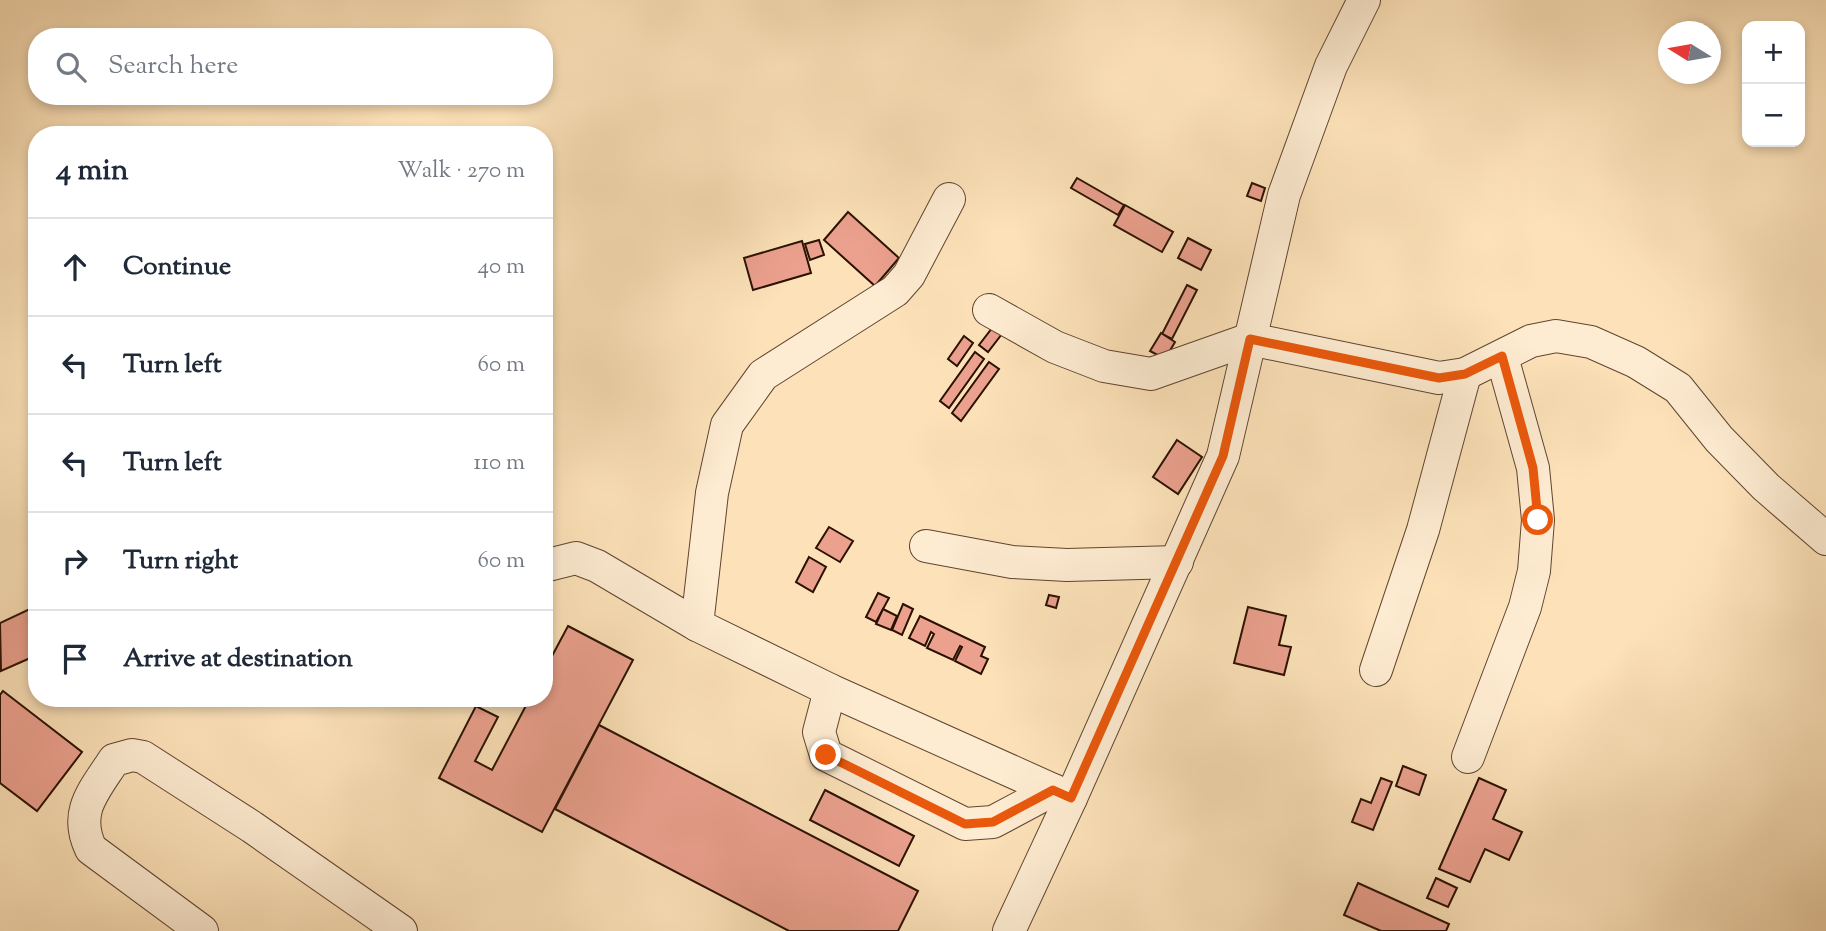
<!DOCTYPE html>
<html lang="en">
<head>
<meta charset="utf-8">
<style>
	:root { --surface:#fff; --page:#f6f6f7; --text:#1f2937; --muted:#747a83; --line:#e0e1e3 }
	body { margin:0; font-family:"Sorts Mill Goudy",serif; background:var(--page); color:var(--text) }
	.controls { position:absolute; right:21px; top:21px; display:grid; overflow:hidden; border-radius:14px; box-shadow:0 4px 10px #0003 }
	.controls button { width:63px; height:63px; display:grid; place-items:center; padding:0; border:0; border-bottom:2px solid var(--line); background:var(--surface); color:var(--text); font:35px sans-serif }
	.compass { position:absolute; left:1658px; top:21px; width:63px; height:63px; border-radius:50%; background:var(--surface); box-shadow:0 4px 10px #0003; rotate:281deg }
	.stop { position:absolute; width:21px; height:21px; margin:-16px; border:5px solid #ea580c; border-radius:50%; background:#fff }
	.stop.end { background:#ea580c; border-color:#fff; box-shadow:0 2px 7px #0008 }
	.list { margin:0; padding:0; list-style:none }
	h2 { display:flex; justify-content:space-between; align-items:center; height:91px; margin:0; padding:0 28px; font-size:30px }
	h2 small { font-size:23px; font-weight:400; color:var(--muted) }
	.list li { display:grid; grid-template-columns:46px 1fr auto; gap:21px; align-items:center; box-sizing:border-box; height:98px; padding:0 28px; border-top:2px solid var(--line) }
	.list b { display:block; font-size:26px; white-space:nowrap }
	.list em { font-size:23px; font-style:normal; color:var(--muted) }
	.icon { flex:none; width:38px; height:38px; fill:none; stroke:currentColor; stroke-width:2; stroke-linecap:round; stroke-linejoin:round }
	.map { position:relative; flex:none; width:1826px; height:931px; overflow:hidden }
	.search { position:absolute; background:var(--surface); box-shadow:0 4px 10px #0003; left:28px; top:28px; width:525px; height:77px; display:flex; align-items:center; gap:18px; box-sizing:border-box; padding:0 24px; border-radius:28px; color:var(--muted); font-size:26px }
	.panel { position:absolute; background:var(--surface); box-shadow:0 4px 10px #0003; left:28px; top:126px; width:525px; height:581px; border-radius:28px }
	.map>svg:first-child { display:block }
</style>
</head>
<body>
<div class="map">
<svg width="1826" height="931" viewBox="0 0 1826 931">
	<rect width="100%" height="100%" fill="#fde2b9"/>
	<filter id="stains"><feTurbulence type="fractalNoise" baseFrequency=".00286" numOctaves="4"/><feColorMatrix values="0 0 0 0 .2 0 0 0 0 .09 0 0 0 0 .02 0 0 0 .5 -.17"/></filter>
	<radialGradient id="worn" r=".72"><stop offset=".6" stop-color="#630" stop-opacity="0"/><stop offset="1" stop-color="#630" stop-opacity=".3"/></radialGradient>
	<g fill="#eca18f" stroke="#2a1102" stroke-width="2">
		<polygon points="1077,178 1124,205 1118,215 1071,188"/>
		<polygon points="1252,183 1265,188 1261,201 1247,196"/>
		<polygon points="1125,205 1173,232 1162,252 1114,225"/>
		<polygon points="848,212 899,258 875,286 824,240"/>
		<polygon points="1188,238 1211,250 1201,270 1178,258"/>
		<polygon points="819,240 824,255 810,260 805,244"/>
		<polygon points="802,241 811,273 753,290 744,258"/>
		<polygon points="1187,285 1197,290 1172,339 1162,334"/>
		<polygon points="996,323 1005,330 988,352 979,345"/>
		<polygon points="1161,333 1175,342 1165,359 1150,351"/>
		<polygon points="964,336 973,343 957,366 948,359"/>
		<polygon points="975,352 984,359 949,408 940,401"/>
		<polygon points="989,362 999,369 961,421 952,413"/>
		<polygon points="1177,440 1202,457 1178,494 1153,477"/>
		<polygon points="829,527 853,541 840,562 816,548"/>
		<polygon points="809,557 826,567 813,592 796,582"/>
		<polygon points="878,593 889,598 876,622 866,617"/>
		<polygon points="1049,595 1059,597 1056,608 1046,605"/>
		<polygon points="903,604 913,609 902,635 892,630"/>
		<polygon points="34,607 37,613 37,655 1,671 0,623"/>
		<polygon points="1248,607 1286,616 1279,645 1291,647 1284,675 1234,663"/>
		<polygon points="883,609 897,616 891,630 876,624"/>
		<polygon points="920,616 985,647 981,656 988,659 981,674 955,661 962,647 960,646 953,660 927,648 934,634 931,632 925,646 909,638"/>
		<polygon points="568,626 633,660 542,832 439,778 476,706 498,717 475,761 492,770 530,698 544,698 544,671"/>
		<polygon points="3,691 82,752 37,811 0,783 0,695"/>
		<polygon points="599,725 918,891 898,931 789,931 555,809"/>
		<polygon points="1403,766 1426,775 1419,795 1396,786"/>
		<polygon points="1381,778 1392,782 1373,830 1352,822 1361,799 1371,803"/>
		<polygon points="1479,778 1506,790 1493,819 1522,832 1509,860 1485,849 1470,882 1439,869"/>
		<polygon points="825,790 914,836 899,866 810,820"/>
		<polygon points="1436,878 1457,888 1448,907 1427,898"/>
		<polygon points="1358,883 1449,924 1446,931 1381,931 1344,915"/>
	</g>
	<g fill="none" stroke-linecap="round" stroke-linejoin="round">
		<defs>
			<g id="minor">
				<polyline points="949,199 909,275 895,291 763,375 727,425 712,493 697,625 830,690 1071,798"/>
				<polyline points="989,310 1055,347 1104,366 1151,374 1250,339 1439,378 1465,374 1531,341 1556,336 1591,342 1636,362 1678,388 1719,439 1766,487 1826,539"/>
				<polyline points="926,546 1012,562 1067,565 1177,562"/>
				<polyline points="544,566 576,558 597,566 697,625"/>
				<polyline points="1376,670 1423,530 1465,374"/>
				<polyline points="830,690 819,732 826,755 965,824 993,822 1053,790"/>
				<polyline points="1468,757 1525,607 1534,571 1538,520 1533,468 1502,357"/>
				<path d="M202,931L91,849C73,812 94,791 114,760L132,755L143,757L252,827L401,931"/>
				<polyline points="1009,931 1071,798 1223,456 1284,195 1331,66 1364,0"/>
			</g>
		</defs>
		<use href="#minor" stroke="#5f4530" stroke-width="34"/>
		<use href="#minor" stroke="#feecd2" stroke-width="32"/>
	</g>
	<g fill="none" stroke-linecap="round" stroke-linejoin="round">
		<polyline stroke="#ea580c" stroke-width="9" points="826,755 965,824 993,822 1053,790 1071,798 1223,456 1250,339 1439,378 1465,374 1502,356 1533,468 1538,520"/>
	</g>
	<rect width="100%" height="100%" filter="url(#stains)"/>
	<rect width="100%" height="100%" fill="url(#worn)"/>
</svg>
<div class="controls">
<button>+</button>
<button>−</button>
</div>
<svg class="compass" viewBox="-18 -18 36 36"><path d="M0-13l5 13h-10z" fill="#e53935"/><path d="M0 13l5-13h-10z" fill="#747a83"/></svg>
<div class="stop" style="left:1538px;top:520px"></div>
<div class="stop end" style="left:826px;top:755px"></div>
<div class="search"><svg class="icon" aria-label="search" viewBox="0 0 24 24"><circle cx="10" cy="10" r="6"/><path d="M15 15l6 6"/></svg>Search here</div>
<section class="panel">
<h2>4 min<small>Walk · 270 m</small></h2>
<ul class="list">
<li><svg class="icon" aria-label="ahead" viewBox="0 0 24 24"><path d="M12 20V5M6 11l6-6 6 6"/></svg><div><b>Continue</b></div><em>40 m</em></li>
<li><svg class="icon" aria-label="left" viewBox="0 0 24 24"><path d="M17 20v-9H6M10 6l-5 5 5 5"/></svg><div><b>Turn left</b></div><em>60 m</em></li>
<li><svg class="icon" aria-label="left" viewBox="0 0 24 24"><path d="M17 20v-9H6M10 6l-5 5 5 5"/></svg><div><b>Turn left</b></div><em>110 m</em></li>
<li><svg class="icon" aria-label="right" viewBox="0 0 24 24"><path d="M7 20v-9h11M14 6l5 5-5 5"/></svg><div><b>Turn right</b></div><em>60 m</em></li>
<li><svg class="icon" aria-label="arrive" viewBox="0 0 24 24"><path d="M6 21V4h12l-3 4 3 4H6"/></svg><div><b>Arrive at destination</b></div></li>
</ul>
</section>
</div>
</body>
</html>
